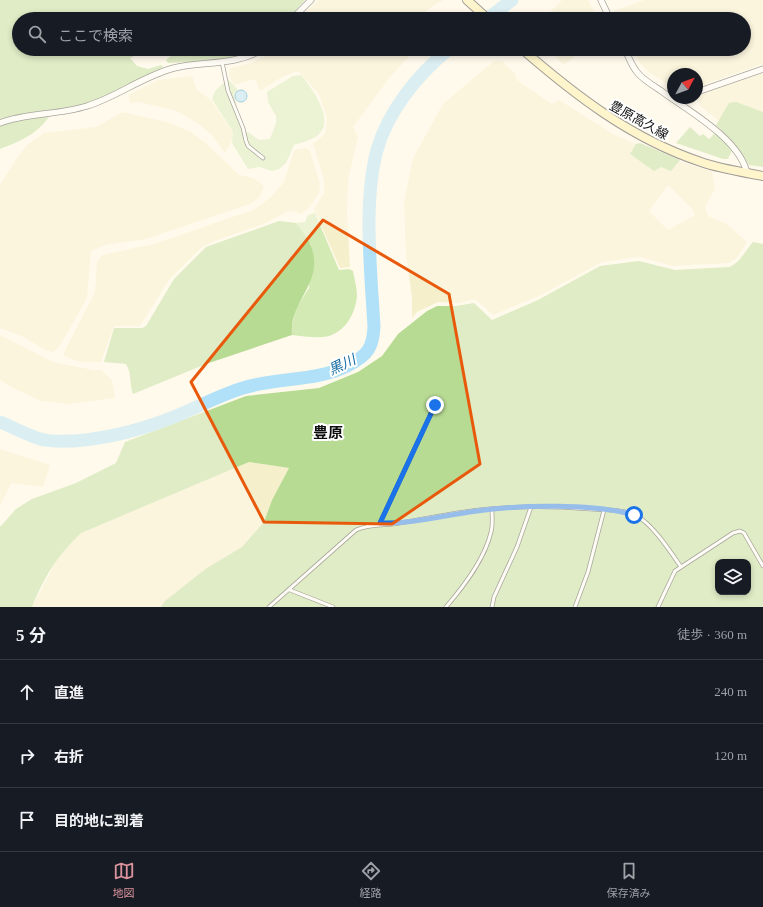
<!DOCTYPE html>
<html lang="ja">
<head>
<meta charset="utf-8">
<style>
	:root { --surface:#171b24; --page:#20242c; --text:#f1f3f6; --muted:#9ea1a6; --line:#363941; --accent:#db949e }
	body { margin:0; font-family:"Times New Roman","Noto Sans JP",serif; background:var(--page); color:var(--text) }
	.controls { position:absolute; right:12px; bottom:12px; display:grid; overflow:hidden; border-radius:8px; box-shadow:0 2px 6px #0003 }
	.controls button { width:36px; height:36px; display:grid; place-items:center; padding:0; border:0; border-bottom:1px solid var(--line); background:var(--surface); color:var(--text); font:20px sans-serif }
	.compass { position:absolute; left:667px; top:68px; width:36px; height:36px; border-radius:50%; background:var(--surface); box-shadow:0 2px 6px #0003; rotate:49deg }
	.stop { position:absolute; width:12px; height:12px; margin:-9px; border:3px solid #1a73e8; border-radius:50%; background:#fff }
	.stop.end { background:#1a73e8; border-color:#fff; box-shadow:0 1px 4px #0008 }
	.list { margin:0; padding:0; list-style:none }
	h2 { display:flex; justify-content:space-between; align-items:center; height:52px; margin:0; padding:0 16px; font-size:17px }
	h2 small { font-size:13px; font-weight:400; color:var(--muted) }
	.list li { display:grid; grid-template-columns:26px 1fr auto; gap:12px; align-items:center; box-sizing:border-box; height:64px; padding:0 16px; border-top:1px solid var(--line) }
	.list b { display:block; font-size:15px; white-space:nowrap }
	.list em { font-size:13px; font-style:normal; color:var(--muted) }
	.icon { flex:none; width:22px; height:22px; fill:none; stroke:currentColor; stroke-width:2; stroke-linecap:round; stroke-linejoin:round }
	.map { position:relative; flex:none; width:763px; height:607px; overflow:hidden }
	.search { position:absolute; background:var(--surface); box-shadow:0 2px 6px #0003; left:12px; right:12px; top:12px; height:44px; display:flex; align-items:center; gap:10px; box-sizing:border-box; padding:0 14px; border-radius:22px; color:var(--muted); font-size:15px }
	.sheet { height:244px; background:var(--surface) }
	nav { display:flex; justify-content:space-around; align-items:center; box-sizing:border-box; height:56px; border-top:1px solid var(--line); background:var(--surface); font-size:11px; color:var(--muted) }
	nav a { display:grid; justify-items:center; gap:2px }
	nav .on { color:var(--accent) }
	.map>svg:first-child { display:block }
</style>
</head>
<body>
<div class="map">
<svg width="763" height="607" viewBox="0 0 763 607">
	<rect width="100%" height="100%" fill="#fffaec"/>
	<g fill="#f5efcc" fill-rule="evenodd">
		<polygon points="318,0 443,0 427,10 418,19 299,19"/>
		<polygon points="562,0 588,0 598,19 543,19"/>
		<polygon points="644,0 763,0 763,64 697,87 697,74 673,74 673,86 668,84 650,73 639,62 633,49 744,49 744,19 618,19 614,11"/>
		<polygon points="271,49 415,50 390,77 353,127 358,137 348,180 347,212 350,267 340,268 314,209 324,193 324,180 313,144 325,134 327,119 319,94 298,71 282,77 260,91 255,79 234,85 229,76 230,68 251,63 265,56"/>
		<polygon points="548,49 584,49 564,65"/>
		<path d="M494,61H502L515,74L517,80L552,104L559,100L613,134L636,144L630,154L671,171L679,161L712,172L715,189L705,207L708,216L727,224L747,242L736,259L729,263L673,266L640,257L602,262L539,296L493,315L475,299L459,303L438,302L417,312L412,318V297L406,255L404,202L413,158L443,104ZM668,185L692,209L695,215L668,230L649,211Z"/>
		<polygon points="763,72 763,112 729,103 722,117 718,120 700,106 697,96"/>
		<polygon points="192,76 197,90 211,100 233,133 231,143 225,153 211,134 196,122 177,111 139,102 130,103 128,95 159,80"/>
		<polygon points="122,112 167,122 191,132 207,144 239,175 253,178 264,186 259,198 250,204 146,239 105,245 91,251 87,298 59,347 53,352 45,350 24,337 0,328 0,185 16,159 27,145 44,133 96,127"/>
		<polygon points="306,148 310,151 320,184 319,193 309,208 301,214 293,211 286,212 266,223 212,242 201,248 169,280 140,326 114,326 101,362 81,362 66,357 63,354 95,292 97,262 102,255 154,244 253,210 271,197 284,182 294,150"/>
		<polygon points="0,335 53,362 93,370 101,370 112,380 115,398 69,404 41,401 13,388 0,380"/>
		<polygon points="0,449 50,465 43,487 11,483 0,506"/>
		<polygon points="249,462 289,468 272,500 264,522 242,547 207,568 161,607 32,607 61,552 80,533"/>
	</g>
	<g fill="#d4eab5">
		<path d="M301,75C311,87 334,118 320,133C314,140 303,142 294,145L286,163L279,169L272,171L260,167L248,169L232,143L233,132L212,99L215,91L228,79L238,90L234,94L236,102L232,105L242,132H248L259,140L270,139L276,123V116L268,102L267,92L293,76Z"/>
		<path d="M315,213L339,270L349,269L353,271C354,278 357,287 357,295C356,314 344,335 323,337C313,338 302,336 292,335V326L296,308L309,288L311,245L296,223L305,222L308,215Z"/>
	</g>
	<g fill="#b8db94" fill-rule="evenodd">
		<path d="M0,0H305L288,19H19V49H148L130,58L137,66L148,69L161,65L163,67L106,97L78,106L52,112C40,133 21,141 0,149Z"/>
		<path d="M179,49H258C234,65 196,61 168,63L166,60Z"/>
		<path d="M736,102L763,112V167L749,165C740,148 729,137 716,125L729,103Z"/>
		<polygon points="690,127 700,136 703,134 709,139 715,133 733,148 728,159 723,159 676,143"/>
		<polygon points="640,143 680,160 671,171 661,167 654,171 630,154 636,144"/>
		<path d="M279,221L296,223C301,230 308,238 311,246C325,284 289,299 292,335L206,364L133,394C129,384 132,373 126,364L104,362L114,328H142L146,326L174,279L206,247Z"/>
		<path d="M753,242L763,244V607H161L165,601L207,568L242,547L264,522L272,500L289,468L249,462L81,533C57,556 44,577 32,607H0V527L16,509L32,499L76,483L116,463L125,442L246,396L319,388L358,372L382,356L398,334L427,311L437,306H456L474,303L492,320L538,300L600,266L639,261L675,270L729,267C740,263 745,251 753,242ZM718,562H748V592H718Z"/>
	</g>
	<circle fill="#b0e1f8" stroke="#359bd1" cx="241" cy="96" r="6"/>
	<g fill="none" stroke-linecap="round" stroke-linejoin="round">
		<g stroke="#b0e1f8" stroke-width="13">
			<polyline points="487,19 512,0"/>
			<path d="M0,422C13,427 32,438 45,440C54,442 66,441 75,441C110,438 144,429 176,416C198,407 220,395 243,388C278,377 317,382 349,365C368,355 373,347 374,327C371,272 363,202 377,150C388,111 418,74 449,49"/>
		</g>
		<defs>
			<g id="service">
				<polyline points="222,62 228,91 243,128 246,141 248,146 263,158"/>
				<polyline points="380,523 435,405"/>
				<polyline points="290,590 333,607"/>
				<path d="M269,607L356,530C371,523 385,526 400,523C426,519 452,513 478,510C515,506 553,506 590,509C604,510 622,509 635,515C652,523 670,551 681,567"/>
				<path d="M446,607C464,586 485,559 491,532C493,525 492,517 492,510"/>
				<polyline points="492,607 494,597 517,547 531,507"/>
				<polyline points="575,607 588,572 604,510"/>
				<polyline points="658,607 675,571 733,533 740,531 744,533 763,566"/>
			</g>
			<g id="minor">
				<polyline points="601,0 610,19"/>
				<polyline points="292,19 311,0"/>
				<path d="M625,49C628,56 631,64 636,71C642,79 652,85 660,90C688,111 739,138 747,173"/>
				<polyline points="697,92 763,69"/>
				<path d="M0,123C25,113 59,115 87,106C117,97 143,76 174,68C203,61 236,66 263,49"/>
			</g>
			<g id="secondary">
				<polyline points="467,0 488,19"/>
				<path d="M522,49C576,96 632,139 701,162C721,169 742,172 763,176"/>
			</g>
		</defs>
		<use href="#service" stroke="#404040" stroke-width="4.5"/>
		<use href="#minor" stroke="#404040" stroke-width="7"/>
		<use href="#secondary" stroke="#2f2f2f" stroke-width="10"/>
		<use href="#service" stroke="#fff" stroke-width="3"/>
		<use href="#minor" stroke="#fff" stroke-width="5.5"/>
		<use href="#secondary" stroke="#fff0a7" stroke-width="8"/>
	</g>
	<g fill="none" stroke-linecap="round" stroke-linejoin="round">
		<path stroke="#1a73e8" stroke-width="5" d="M435,405L380,523C413,524 445,515 477,511C519,505 593,503 634,515"/>
	</g>
	<path d="M0 0H763V607H0ZM323,220L449,294L480,464L392,524L264,522L191,382Z" fill="#fffaec" fill-opacity=".55" fill-rule="evenodd"/>
	<path fill="none" stroke="#e8590c" stroke-width="3" stroke-linejoin="round" d="M323,220L449,294L480,464L392,524L264,522L191,382Z"/>
	<g text-anchor="middle" dominant-baseline="central" stroke-width="4" stroke-linejoin="round" paint-order="stroke">
		<g font-size="13" fill="#0d0d0d" stroke="#fff">
			<text transform="translate(639 120) rotate(29)">豊原高久線</text>
		</g>
		<g font-size="14" font-style="italic" fill="#136ba1" stroke="#fff">
			<text transform="translate(342 365) rotate(-25)">黒川</text>
		</g>
		<g font-size="15" font-weight="bold" fill="#0d0d0d" stroke="#fff">
			<text x="328" y="433">豊原</text>
		</g>
	</g>
</svg>
<div class="controls">
<button><svg class="icon" aria-label="layers" viewBox="0 0 24 24"><path d="M12 4l9 5-9 5-9-5zM3 14l9 5 9-5"/></svg></button>
</div>
<svg class="compass" viewBox="-18 -18 36 36"><path d="M0-13l5 13h-10z" fill="#e53935"/><path d="M0 13l5-13h-10z" fill="#9ea1a6"/></svg>
<div class="stop" style="left:634px;top:515px"></div>
<div class="stop end" style="left:435px;top:405px"></div>
<div class="search"><svg class="icon" aria-label="search" viewBox="0 0 24 24"><circle cx="10" cy="10" r="6"/><path d="M15 15l6 6"/></svg>ここで検索</div>
</div>
<section class="sheet">
<h2>5 分<small>徒歩 · 360 m</small></h2>
<ul class="list">
<li><svg class="icon" aria-label="ahead" viewBox="0 0 24 24"><path d="M12 20V5M6 11l6-6 6 6"/></svg><div><b>直進</b></div><em>240 m</em></li>
<li><svg class="icon" aria-label="right" viewBox="0 0 24 24"><path d="M7 20v-9h11M14 6l5 5-5 5"/></svg><div><b>右折</b></div><em>120 m</em></li>
<li><svg class="icon" aria-label="arrive" viewBox="0 0 24 24"><path d="M6 21V4h12l-3 4 3 4H6"/></svg><div><b>目的地に到着</b></div></li>
</ul>
</section>
<nav>
<a class="on"><svg class="icon" aria-label="map" viewBox="0 0 24 24"><path d="M3 6l6-2 6 2 6-2v14l-6 2-6-2-6 2zM9 4v14M15 6v14"/></svg>地図</a>
<a><svg class="icon" aria-label="directions" viewBox="0 0 24 24"><path d="M12 3l9 9-9 9-9-9zM9 14v-3h6M13 9l2 2-2 2"/></svg>経路</a>
<a><svg class="icon" aria-label="saved" viewBox="0 0 24 24"><path d="M7 4h10v16l-5-4-5 4z"/></svg>保存済み</a>
</nav>
</body>
</html>
